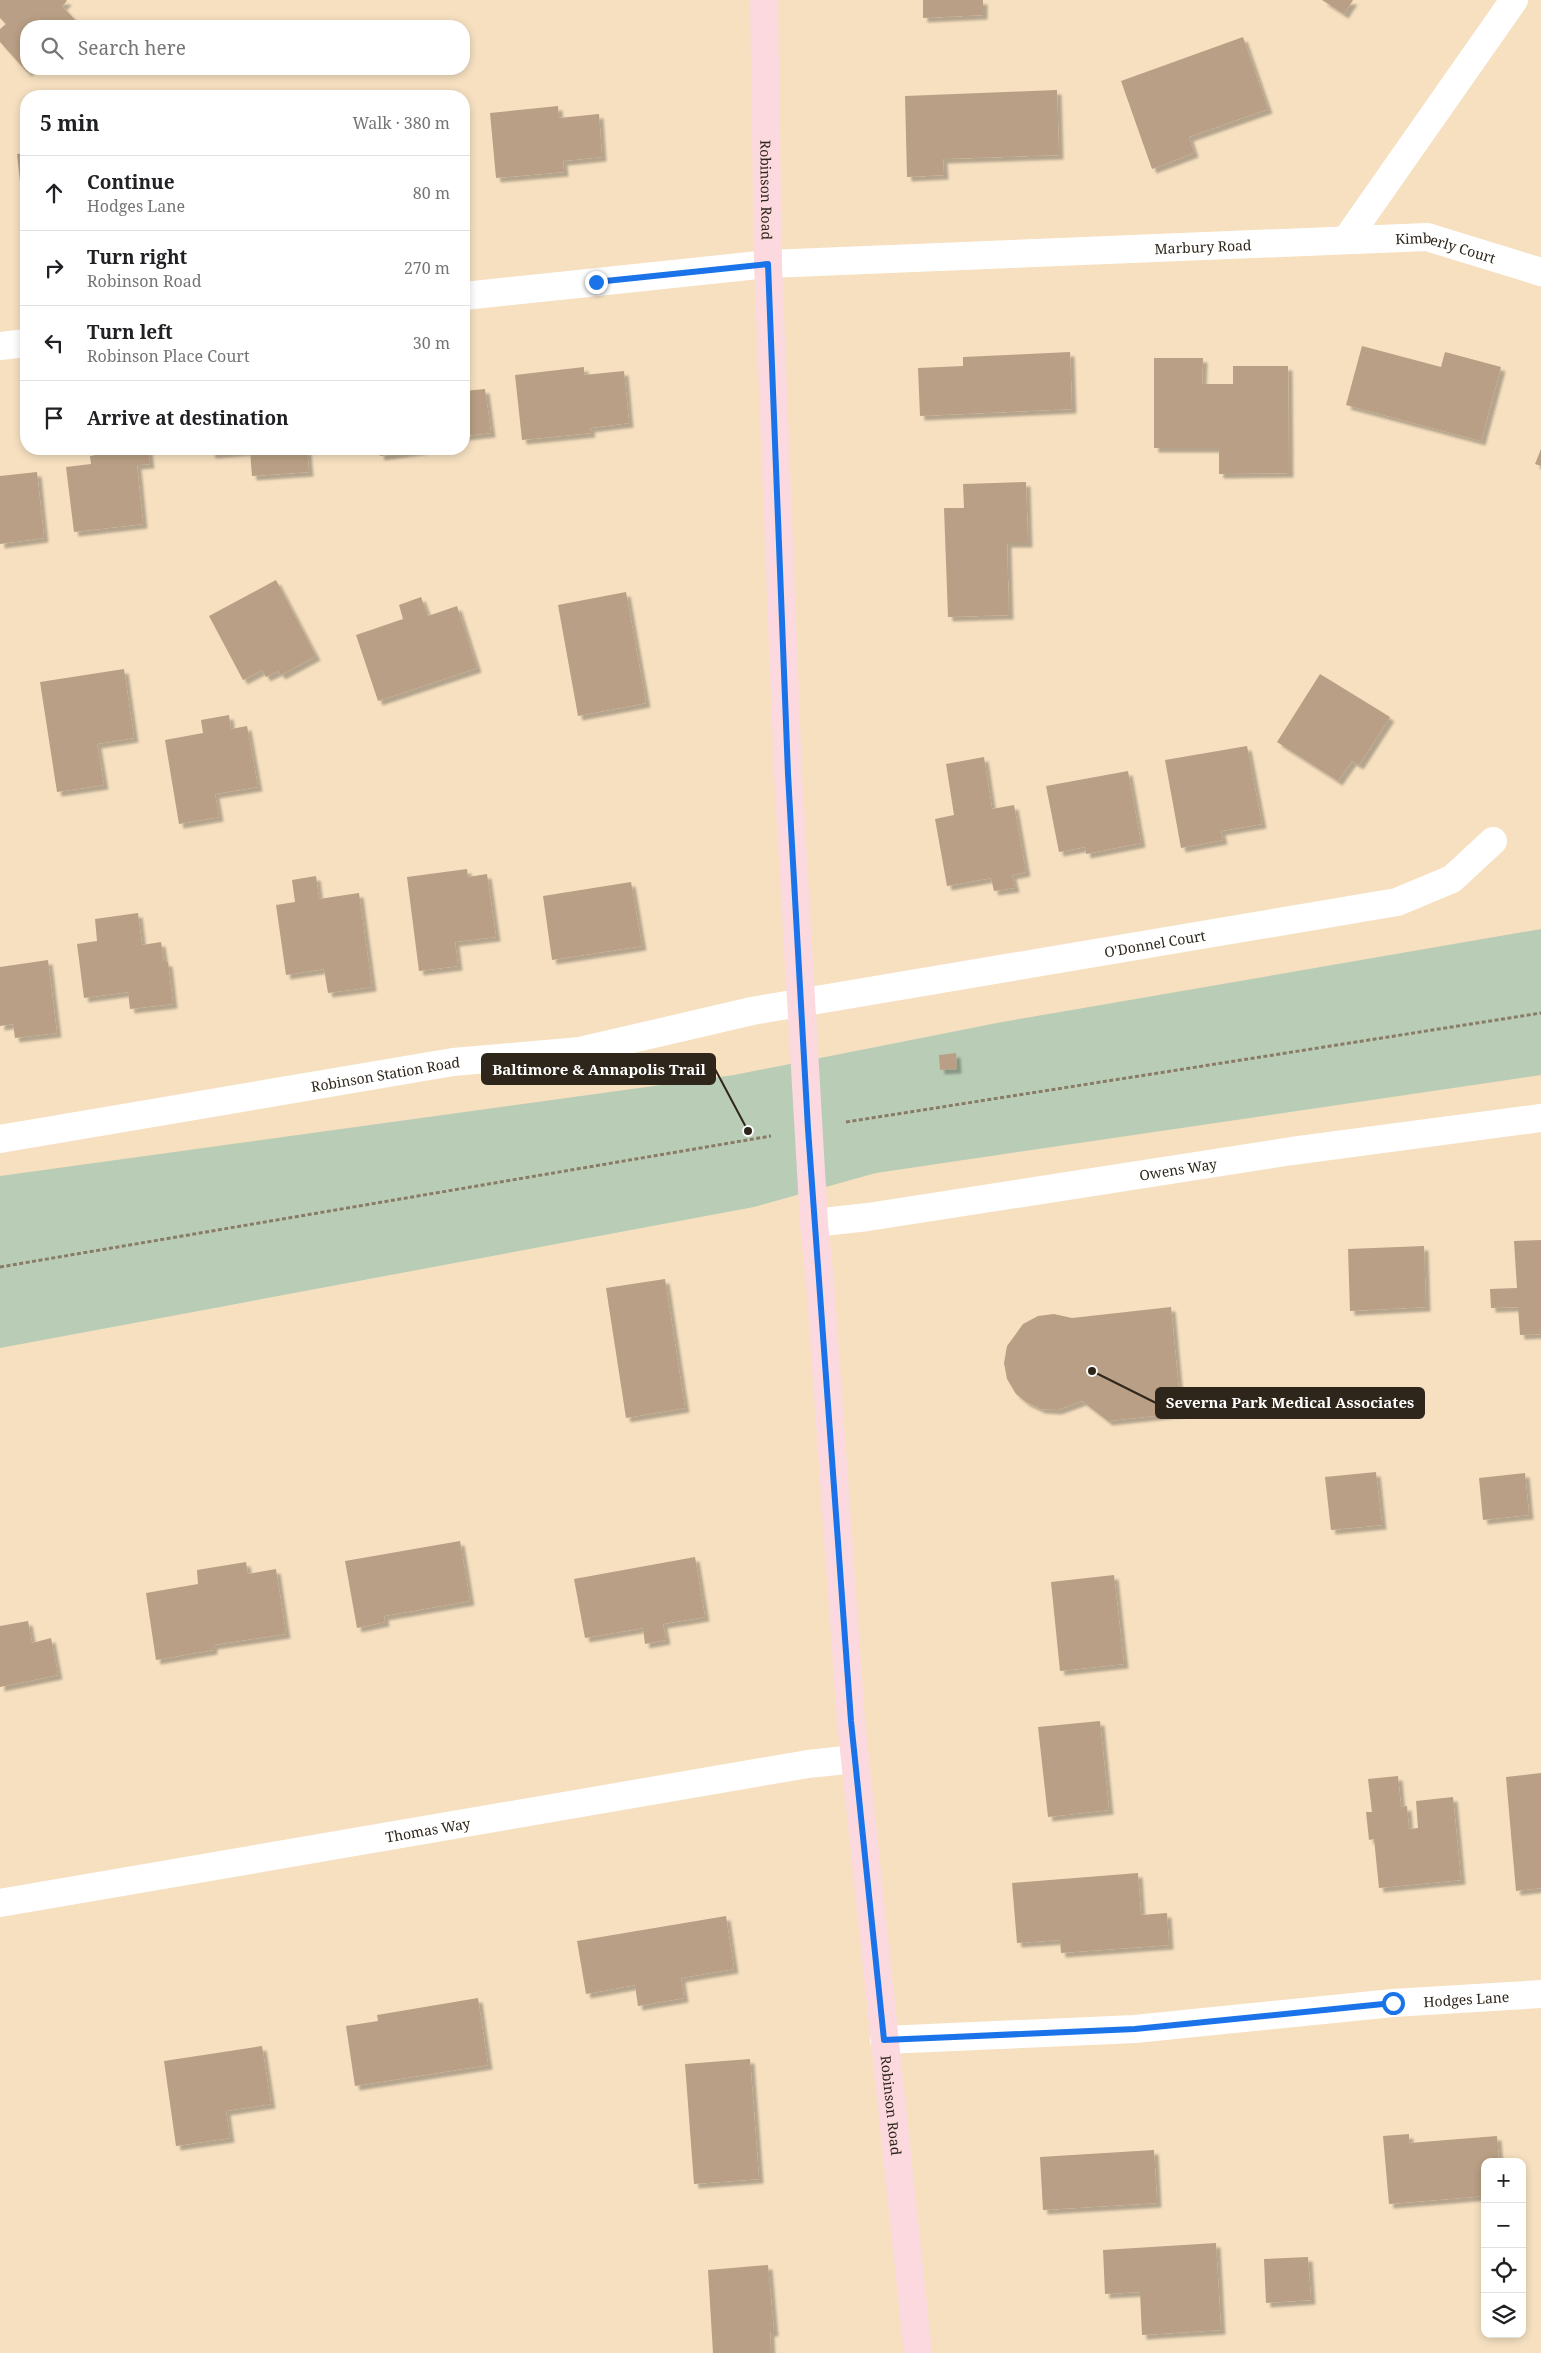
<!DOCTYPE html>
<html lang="en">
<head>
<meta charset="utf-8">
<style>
	:root { --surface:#fff; --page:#f2f2f2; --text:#202124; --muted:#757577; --line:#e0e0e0 }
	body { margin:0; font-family:"Noto Serif",serif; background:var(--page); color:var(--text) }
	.controls { position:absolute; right:15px; bottom:15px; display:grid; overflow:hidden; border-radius:10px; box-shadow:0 2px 8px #0003 }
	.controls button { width:45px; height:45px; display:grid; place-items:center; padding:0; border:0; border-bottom:1px solid var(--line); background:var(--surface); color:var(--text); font:25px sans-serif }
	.stop { position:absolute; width:15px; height:15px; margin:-11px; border:4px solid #1a73e8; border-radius:50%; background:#fff }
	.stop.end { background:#1a73e8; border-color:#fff; box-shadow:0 1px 5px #0008 }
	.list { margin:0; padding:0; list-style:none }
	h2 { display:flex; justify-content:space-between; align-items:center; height:65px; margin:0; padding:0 20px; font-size:21px }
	h2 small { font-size:16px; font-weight:400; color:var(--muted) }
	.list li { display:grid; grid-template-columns:32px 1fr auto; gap:15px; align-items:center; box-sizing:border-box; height:75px; padding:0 20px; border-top:1px solid var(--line) }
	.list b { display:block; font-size:19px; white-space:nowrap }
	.list p { margin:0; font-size:16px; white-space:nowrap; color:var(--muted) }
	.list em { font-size:16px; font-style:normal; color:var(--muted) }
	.icon { flex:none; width:28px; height:28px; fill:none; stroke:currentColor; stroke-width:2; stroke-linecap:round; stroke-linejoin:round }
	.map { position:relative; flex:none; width:1541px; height:2353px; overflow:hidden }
	.search { position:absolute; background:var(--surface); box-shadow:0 2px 8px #0003; left:20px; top:20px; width:450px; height:55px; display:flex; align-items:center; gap:12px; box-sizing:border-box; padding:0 18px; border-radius:20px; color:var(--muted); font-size:19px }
	.panel { position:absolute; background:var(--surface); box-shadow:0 2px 8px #0003; left:20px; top:90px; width:450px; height:365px; border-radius:20px }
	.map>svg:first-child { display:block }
</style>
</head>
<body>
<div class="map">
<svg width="1541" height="2353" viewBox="0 0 1541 2353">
	<defs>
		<filter id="shadow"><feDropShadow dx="4.5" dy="4.5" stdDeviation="1" flood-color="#0004"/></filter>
	</defs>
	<rect width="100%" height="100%" fill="#f6e0c0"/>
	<polygon fill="#b9cdb6" points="1541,929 1541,1075 876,1173 754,1207 0,1348 0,1176 734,1075 1002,1022"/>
	<g fill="#b99f85" filter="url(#shadow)">
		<polygon points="0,0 66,0 67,1 62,6 80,25 26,26 26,69 31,69 27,72 0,42 0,29 6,24 0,18"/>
		<polygon points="923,0 983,0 983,15 923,18"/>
		<polygon points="1322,0 1353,0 1344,14"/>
		<polygon points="1243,37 1268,109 1189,137 1194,153 1152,169 1121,81"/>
		<polygon points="1057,90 1059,155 943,159 944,175 907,177 905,96"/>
		<polygon points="558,106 559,118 599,114 602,157 563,161 564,172 496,178 490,113"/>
		<polygon points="26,153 26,217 24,217 17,154"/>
		<polygon points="1362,346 1441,367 1445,352 1501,367 1481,441 1346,405"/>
		<polygon points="1070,352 1072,409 920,416 918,368 963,366 963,357"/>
		<polygon points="1154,358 1203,358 1202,384 1233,384 1233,366 1288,366 1289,473 1219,474 1219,448 1154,448"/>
		<polygon points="584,367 584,375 624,371 629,423 590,428 591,433 522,440 515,375"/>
		<polygon points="485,389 491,433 464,436 464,391"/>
		<polygon points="107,449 148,449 150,464 137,465 143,524 74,532 66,467 91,464 90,456 107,453"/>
		<polygon points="210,449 307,449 309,472 252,476 250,451 211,454"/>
		<polygon points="379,449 422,449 423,450 380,456"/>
		<polygon points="1541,449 1541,466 1535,464"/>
		<polygon points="37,472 44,538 0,544 0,476"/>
		<polygon points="1026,482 1028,543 1007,543 1009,615 948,617 944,508 964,508 963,484"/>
		<polygon points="276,580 316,656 281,675 278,671 266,677 262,670 243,680 209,616"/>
		<polygon points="626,592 646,703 578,716 558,605"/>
		<polygon points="421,597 428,616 457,606 477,668 378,701 356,635 403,619 399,605"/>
		<polygon points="124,669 134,738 97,744 104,785 57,792 40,682"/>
		<polygon points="1320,674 1390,717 1359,765 1352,761 1338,781 1277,742"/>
		<polygon points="229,715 231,729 247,726 258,787 215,794 219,817 179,824 165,740 203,733 201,720"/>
		<polygon points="1247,746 1262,824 1221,831 1223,840 1181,848 1165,760"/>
		<polygon points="984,757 992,809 1014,805 1026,872 1012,875 1015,888 994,891 991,878 947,886 935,819 954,815 946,764"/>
		<polygon points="1128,771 1141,843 1086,854 1085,847 1059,852 1046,786"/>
		<polygon points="467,869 468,877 487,874 496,937 455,942 458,966 419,971 407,877"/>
		<polygon points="316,876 319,899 359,893 372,987 328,993 324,969 286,975 276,905 295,902 292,880"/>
		<polygon points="631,882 642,946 552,960 543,896"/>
		<polygon points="138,913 142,945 161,942 164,962 168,962 173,1004 130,1009 128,992 84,998 77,944 97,941 95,919"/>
		<polygon points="48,960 57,1033 15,1038 13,1024 0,1026 0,967"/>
		<polygon points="956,1053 957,1069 940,1070 939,1055"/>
		<polygon points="1541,1240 1541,1334 1520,1335 1518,1307 1491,1308 1490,1289 1517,1288 1514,1241"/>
		<polygon points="1424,1246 1426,1307 1350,1311 1348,1249"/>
		<polygon points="665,1279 685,1408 626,1418 606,1288"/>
		<polygon points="1171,1307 1181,1413 1108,1421 1082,1401 1057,1410 1041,1409 1026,1402 1016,1394 1007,1379 1004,1363 1007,1346 1023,1324 1038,1316 1054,1314 1072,1318"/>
		<polygon points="1376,1472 1382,1525 1331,1530 1325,1477"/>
		<polygon points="1525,1473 1529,1515 1483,1520 1479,1478"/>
		<polygon points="460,1541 470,1601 384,1616 385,1622 357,1628 345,1561"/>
		<polygon points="695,1557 705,1617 663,1624 666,1640 645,1644 643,1628 585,1638 574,1579"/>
		<polygon points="246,1562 248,1574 276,1569 286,1634 213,1645 213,1650 156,1660 146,1593 198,1584 197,1570"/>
		<polygon points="1114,1575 1124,1664 1060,1671 1051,1582"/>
		<polygon points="28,1621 32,1643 51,1638 58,1675 0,1687 0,1626"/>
		<polygon points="1100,1721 1109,1810 1048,1817 1038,1727"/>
		<polygon points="1541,1773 1541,1888 1516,1891 1506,1777"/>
		<polygon points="1398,1776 1401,1807 1407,1806 1409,1829 1418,1828 1416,1801 1453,1797 1461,1880 1379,1888 1374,1839 1369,1840 1366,1812 1372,1812 1368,1779"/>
		<polygon points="1138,1873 1141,1915 1167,1913 1169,1945 1061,1953 1060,1940 1017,1943 1012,1883"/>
		<polygon points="726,1916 734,1969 681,1978 684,1998 638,2006 635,1985 586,1994 577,1941"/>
		<polygon points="478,1998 488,2065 355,2086 346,2026 378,2021 377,2015"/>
		<polygon points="262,2046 271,2104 226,2111 230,2138 176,2146 164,2061"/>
		<polygon points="750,2059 759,2179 694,2184 685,2064"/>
		<polygon points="1409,2134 1409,2143 1497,2136 1499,2162 1485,2162 1485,2196 1389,2204 1383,2136"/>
		<polygon points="1154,2150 1157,2203 1043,2210 1040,2157"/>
		<polygon points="1216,2243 1221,2330 1142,2335 1140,2292 1105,2294 1103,2250"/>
		<polygon points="1308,2257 1311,2300 1266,2303 1264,2259"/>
		<polygon points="768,2265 774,2332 770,2332 771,2353 713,2353 708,2270"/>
	</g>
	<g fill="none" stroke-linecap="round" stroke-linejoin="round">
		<g stroke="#8a7b66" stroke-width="3" stroke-dasharray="4 2.5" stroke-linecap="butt">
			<polyline points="846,1122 1541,1013"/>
			<polyline points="0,1267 771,1136"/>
		</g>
		<g stroke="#fff" stroke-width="28">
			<polyline points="1346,240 1514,0"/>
			<path id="s1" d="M464,296L768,264L1427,237L1541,272"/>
			<polyline points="0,346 26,343"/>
			<path id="s2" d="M0,1139L453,1062L580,1051L752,1011L1397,902L1452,879L1493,841"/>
			<path id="s3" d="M814,1223L868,1217L1292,1151L1541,1118"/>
			<path id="s4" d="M0,1903L808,1764L855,1759"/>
			<path id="s5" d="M884,2040L1135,2029L1393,2003L1541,1994"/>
		</g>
		<path stroke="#fbd9df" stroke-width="28" id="s6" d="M764,0L768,264L788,774L814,1223L820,1282L851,1721L918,2353"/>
	</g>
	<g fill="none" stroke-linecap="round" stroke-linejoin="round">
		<polyline stroke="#1a73e8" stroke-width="6" points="596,282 768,264 788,774 808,1129 851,1721 884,2040 1135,2029 1393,2003"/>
	</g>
	<g text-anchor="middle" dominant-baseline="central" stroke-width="4" stroke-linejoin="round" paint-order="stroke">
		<g font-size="14" fill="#2e261a" stroke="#fff">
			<text stroke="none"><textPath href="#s6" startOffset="190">Robinson Road</textPath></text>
			<text stroke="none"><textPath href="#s1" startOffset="741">Marbury Road</textPath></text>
			<text stroke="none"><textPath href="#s1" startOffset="985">Kimberly Court</textPath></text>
			<text stroke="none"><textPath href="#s2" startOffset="1172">O'Donnel Court</textPath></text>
			<text stroke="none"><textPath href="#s2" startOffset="391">Robinson Station Road</textPath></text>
			<text stroke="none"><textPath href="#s3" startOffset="368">Owens Way</textPath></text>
			<text stroke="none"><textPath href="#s4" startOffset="434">Thomas Way</textPath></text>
			<text stroke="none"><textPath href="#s5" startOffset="584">Hodges Lane</textPath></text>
			<text stroke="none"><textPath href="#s6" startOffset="2110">Robinson Road</textPath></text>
		</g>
	</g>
	<path fill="none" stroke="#2e261a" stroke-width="2" d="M748 1131L715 1069M1092 1371L1156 1403"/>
	<g fill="#2e261a" stroke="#fff" stroke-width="2">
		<circle cx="748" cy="1131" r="5"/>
		<circle cx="1092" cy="1371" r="5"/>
	</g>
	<g fill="#2e261a" stroke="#2e261a" stroke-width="2">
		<rect x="482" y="1054" width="233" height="30" rx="5"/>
		<rect x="1156" y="1388" width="268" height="30" rx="5"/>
	</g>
	<g font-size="15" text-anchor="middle" font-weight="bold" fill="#fff">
		<text x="599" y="1075">Baltimore &amp; Annapolis Trail</text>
		<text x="1290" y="1408">Severna Park Medical Associates</text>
	</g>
</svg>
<div class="controls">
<button>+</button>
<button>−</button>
<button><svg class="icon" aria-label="locate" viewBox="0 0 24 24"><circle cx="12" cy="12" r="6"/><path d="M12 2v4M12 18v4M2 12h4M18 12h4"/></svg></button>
<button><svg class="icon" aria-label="layers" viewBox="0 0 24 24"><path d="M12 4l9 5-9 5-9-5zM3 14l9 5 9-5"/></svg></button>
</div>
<div class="stop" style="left:1393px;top:2003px"></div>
<div class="stop end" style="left:596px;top:282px"></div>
<div class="search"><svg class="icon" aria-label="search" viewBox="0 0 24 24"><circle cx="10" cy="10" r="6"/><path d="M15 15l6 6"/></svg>Search here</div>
<section class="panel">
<h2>5 min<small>Walk · 380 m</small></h2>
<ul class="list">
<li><svg class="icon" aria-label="ahead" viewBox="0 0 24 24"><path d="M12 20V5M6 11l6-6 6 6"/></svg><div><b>Continue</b><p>Hodges Lane</p></div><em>80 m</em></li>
<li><svg class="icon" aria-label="right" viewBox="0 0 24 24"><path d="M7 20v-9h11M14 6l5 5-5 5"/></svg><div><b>Turn right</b><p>Robinson Road</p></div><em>270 m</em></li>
<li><svg class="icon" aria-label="left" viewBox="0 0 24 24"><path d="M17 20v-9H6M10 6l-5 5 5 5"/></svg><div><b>Turn left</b><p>Robinson Place Court</p></div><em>30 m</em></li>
<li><svg class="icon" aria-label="arrive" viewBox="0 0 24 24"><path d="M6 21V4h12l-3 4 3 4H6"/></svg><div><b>Arrive at destination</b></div></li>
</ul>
</section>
</div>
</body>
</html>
